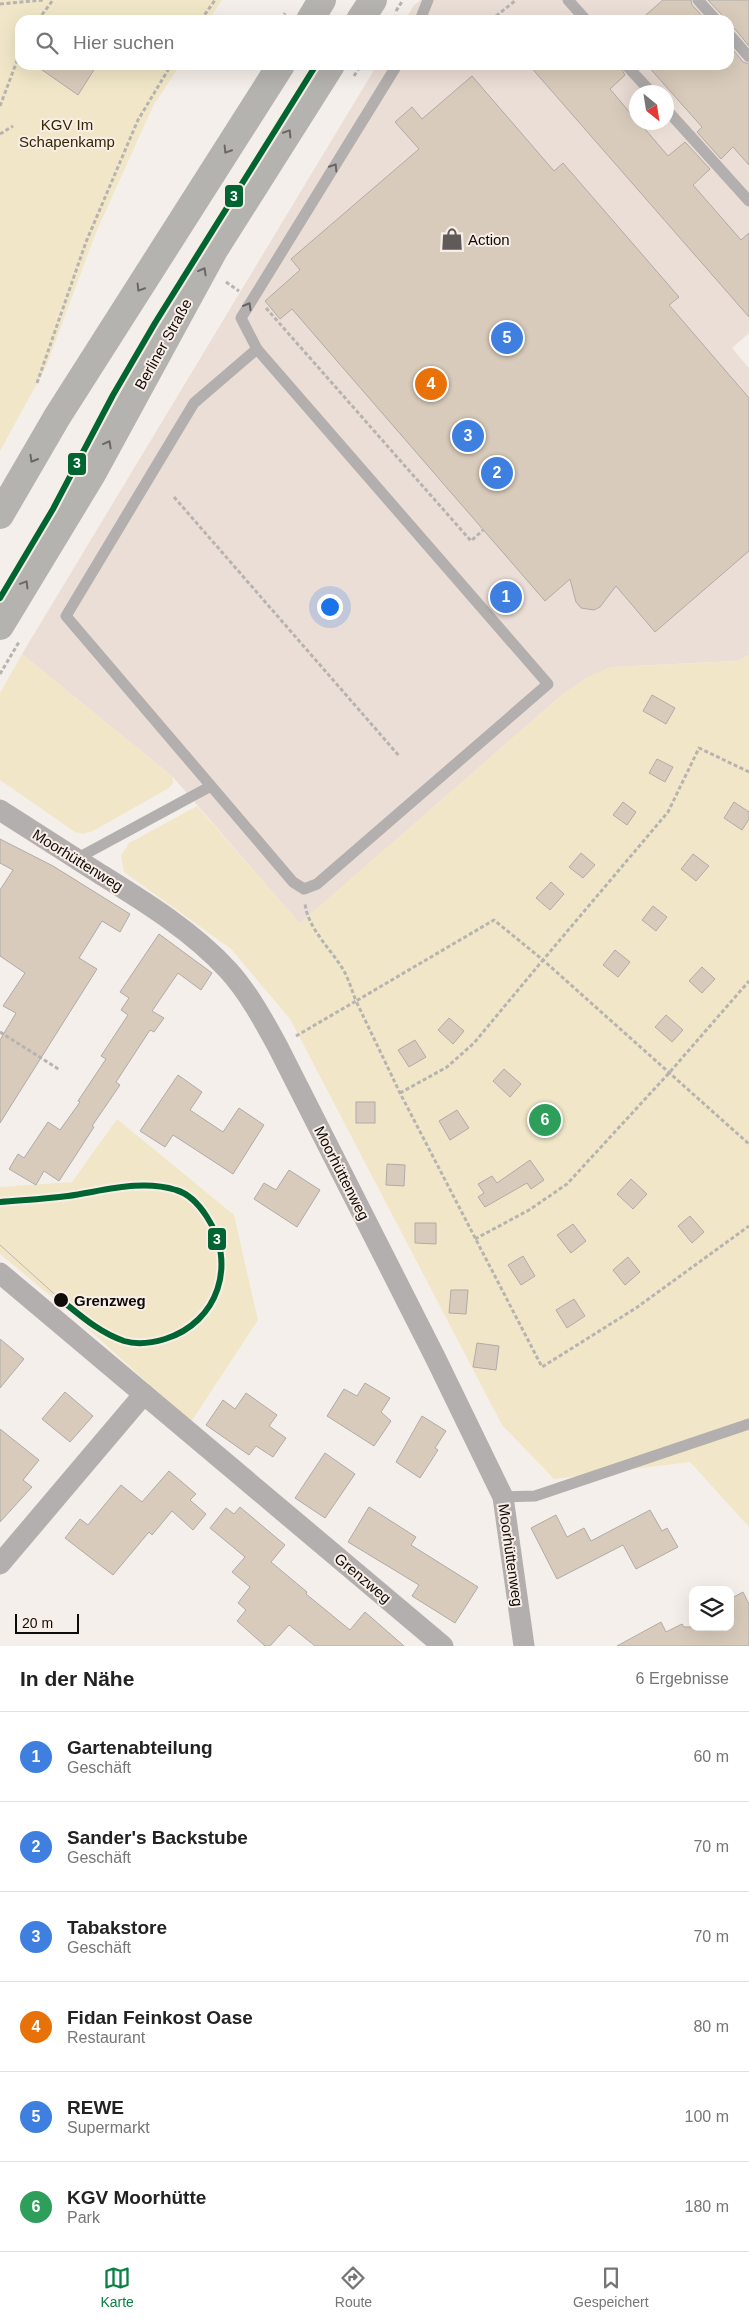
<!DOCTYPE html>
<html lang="de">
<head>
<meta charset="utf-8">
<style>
	:root { --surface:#fff; --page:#f6f6f6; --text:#222; --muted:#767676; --line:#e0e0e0; --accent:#0b8043 }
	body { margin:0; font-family:Helvetica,sans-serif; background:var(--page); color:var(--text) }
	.controls { position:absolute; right:15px; bottom:15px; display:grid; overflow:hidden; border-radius:10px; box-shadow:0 5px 20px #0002 }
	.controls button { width:45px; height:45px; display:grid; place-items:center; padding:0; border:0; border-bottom:1px solid var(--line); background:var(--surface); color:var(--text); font:25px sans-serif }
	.compass { position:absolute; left:629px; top:85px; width:45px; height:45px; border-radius:50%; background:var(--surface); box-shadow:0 5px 20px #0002; rotate:150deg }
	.scale { position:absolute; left:15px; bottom:12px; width:64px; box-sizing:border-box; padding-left:5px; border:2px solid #0f0b09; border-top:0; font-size:14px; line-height:18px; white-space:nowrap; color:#0f0b09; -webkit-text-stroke:4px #f9eee7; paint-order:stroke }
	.you { position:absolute; left:329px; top:606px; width:18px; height:18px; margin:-12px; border:4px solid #fff; border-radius:50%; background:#1a73e8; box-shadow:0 0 0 8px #1a73e833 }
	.badge { display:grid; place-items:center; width:32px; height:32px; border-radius:50%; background:var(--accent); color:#fff; font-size:16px; font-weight:700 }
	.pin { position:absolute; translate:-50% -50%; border:2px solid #fff; box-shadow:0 1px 5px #0006 }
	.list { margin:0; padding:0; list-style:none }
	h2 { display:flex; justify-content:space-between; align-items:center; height:65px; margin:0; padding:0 20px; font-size:21px }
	h2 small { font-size:16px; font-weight:400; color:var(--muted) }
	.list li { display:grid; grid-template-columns:32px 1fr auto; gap:15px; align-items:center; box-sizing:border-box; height:90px; padding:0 20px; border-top:1px solid var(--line) }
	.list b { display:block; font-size:19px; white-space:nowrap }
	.list p { margin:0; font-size:16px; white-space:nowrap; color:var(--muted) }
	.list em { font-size:16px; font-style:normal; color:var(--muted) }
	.icon { flex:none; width:28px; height:28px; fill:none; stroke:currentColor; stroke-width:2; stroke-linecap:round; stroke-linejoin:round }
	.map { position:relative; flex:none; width:749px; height:1646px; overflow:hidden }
	.search { position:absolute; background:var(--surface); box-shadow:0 5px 20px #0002; left:15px; right:15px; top:15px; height:55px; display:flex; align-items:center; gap:12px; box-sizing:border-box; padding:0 18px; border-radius:15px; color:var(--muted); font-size:19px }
	.sheet { height:605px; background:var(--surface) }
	nav { display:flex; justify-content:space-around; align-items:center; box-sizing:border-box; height:70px; border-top:1px solid var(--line); background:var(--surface); font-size:14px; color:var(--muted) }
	nav a { display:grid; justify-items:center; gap:2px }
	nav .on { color:var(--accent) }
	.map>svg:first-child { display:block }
</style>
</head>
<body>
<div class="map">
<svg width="749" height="1646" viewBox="0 0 749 1646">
	<rect width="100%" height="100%" fill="#f5efeb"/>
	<path fill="#ebded6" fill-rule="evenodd" d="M421,0H749V333L732,348L749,368V655L737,661L611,667L564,693L300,924L173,777L22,654L377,65H729V20H405L414,5ZM636,92H666V122H636Z"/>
	<g fill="#f1e7c8">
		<polygon points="0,0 222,0 209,20 20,20 20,65 180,65 153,106 95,235 46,367 0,451"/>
		<polygon points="22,654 173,777 173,783 169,788 93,831 83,834 75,832 0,780 0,693"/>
		<polygon points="749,655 749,1527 690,1462 554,1479 502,1425 290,1019 231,949 124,872 121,856 129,843 197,806 300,923 564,693 586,678 611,667 737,661"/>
		<polygon points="117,1119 234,1215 258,1320 191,1422 66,1309 0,1254 0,1187 72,1182"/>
	</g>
	<g fill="#d8cbbb" stroke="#b0aba8">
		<polygon points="663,0 691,0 692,5 706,20 640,20"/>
		<polygon points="708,0 749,0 749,46 735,29 729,27 729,20 723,20 722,15"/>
		<polygon points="729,45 743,62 749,64 749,165 733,147 721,159 697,132 702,127 647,65 729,65"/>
		<polygon points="35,65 97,65 78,95"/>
		<polygon points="529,65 619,65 625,75 610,89 636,120 636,122 639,122 668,156 685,142 710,169 693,185 741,240 749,233 749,317"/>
		<polygon points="472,76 554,171 563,163 679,297 669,305 749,398 749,551 655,632 616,586 600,607 594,610 581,608 576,602 570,579 545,601 292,309 280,319 265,301 300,270 291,259 419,149 395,122 412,107 422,119"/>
		<polygon points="652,695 675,708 666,724 643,711"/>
		<polygon points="657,759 673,767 665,782 649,773"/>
		<polygon points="623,802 636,812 627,825 613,815"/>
		<polygon points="734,802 749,812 749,819 742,830 724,818"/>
		<polygon points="0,839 53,866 130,914 120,932 102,921 79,958 97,969 0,1123 0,1040 16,1013 3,1006 25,973 0,956 0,890 13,870 0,863"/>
		<polygon points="581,853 595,865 583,878 569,867"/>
		<polygon points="693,854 709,866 696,881 681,869"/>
		<polygon points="551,882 564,894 550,910 536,898"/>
		<polygon points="653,906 667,917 656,931 642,920"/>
		<polygon points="159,934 212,973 201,990 178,973 152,1011 164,1018 154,1032 150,1030 116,1082 120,1085 92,1126 94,1127 59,1181 44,1171 36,1185 9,1169 18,1154 24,1158 48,1122 60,1130 80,1102 78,1101 106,1059 101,1056 128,1015 121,1010 129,998 120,992"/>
		<polygon points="615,950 630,962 618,977 603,965"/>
		<polygon points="702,967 715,979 702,993 689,981"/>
		<polygon points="666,1015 683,1030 672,1042 655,1027"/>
		<polygon points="449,1018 464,1031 453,1044 438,1030"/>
		<polygon points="415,1040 426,1057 409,1067 398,1050"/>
		<polygon points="504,1069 521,1084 510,1097 493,1081"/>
		<polygon points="178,1075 202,1092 190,1110 223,1132 239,1108 264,1125 233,1174 173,1135 165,1147 140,1131"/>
		<rect x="356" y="1102" width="19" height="21"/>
		<polygon points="457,1110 469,1128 450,1140 439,1121"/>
		<polygon points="530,1160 544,1180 531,1189 527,1183 485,1207 478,1197 484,1193 478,1184 492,1176 497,1183"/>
		<polygon points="387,1164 405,1165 404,1186 386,1185"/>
		<polygon points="289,1170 320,1190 297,1227 254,1199 264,1183 276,1190"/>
		<polygon points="631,1179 647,1194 633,1209 617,1194"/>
		<polygon points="690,1216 704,1232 692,1243 678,1226"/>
		<polygon points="415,1223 436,1223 436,1244 415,1243"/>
		<polygon points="573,1224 586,1241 571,1253 557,1235"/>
		<polygon points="523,1256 535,1276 521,1285 508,1265"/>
		<polygon points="628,1257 640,1272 625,1285 613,1270"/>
		<polygon points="451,1290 468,1290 466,1314 449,1313"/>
		<polygon points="574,1299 585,1316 567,1328 556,1310"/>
		<polygon points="0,1339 24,1359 0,1388"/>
		<polygon points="477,1343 499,1346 496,1370 473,1367"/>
		<polygon points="365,1383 390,1398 381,1412 391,1421 374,1446 327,1416 344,1389 357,1396"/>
		<polygon points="65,1392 93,1416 70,1442 42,1419"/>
		<polygon points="246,1393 277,1415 269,1426 286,1438 273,1457 256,1446 249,1455 206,1425 223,1400 235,1409"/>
		<polygon points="422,1416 446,1431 435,1448 438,1450 420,1478 396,1462"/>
		<polygon points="0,1429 39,1460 23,1480 32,1487 0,1522"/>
		<polygon points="325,1453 355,1474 325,1518 295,1498"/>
		<polygon points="169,1471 196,1494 190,1500 206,1514 193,1530 172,1511 152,1535 149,1532 113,1575 65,1538 80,1519 88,1525 121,1485 142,1502"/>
		<polygon points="240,1507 285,1545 271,1562 307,1592 306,1594 350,1630 365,1612 404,1646 315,1646 289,1625 270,1646 265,1646 237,1621 246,1610 238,1603 250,1587 232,1572 245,1557 210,1528 226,1508 234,1514"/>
		<polygon points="369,1507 416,1537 411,1545 478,1587 455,1623 412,1596 419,1585 348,1542"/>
		<polygon points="650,1510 662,1531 667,1528 678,1547 636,1569 623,1545 557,1579 531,1528 556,1515 567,1537 584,1528 591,1541"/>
		<polygon points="743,1592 749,1604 749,1646 617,1646 661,1622 666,1632 682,1624 684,1627 730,1627 730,1599"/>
	</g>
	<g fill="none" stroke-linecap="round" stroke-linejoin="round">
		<g stroke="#b7b3b1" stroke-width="3" stroke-dasharray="4 2.5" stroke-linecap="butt">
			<polyline points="0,4 43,0"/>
			<polyline points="396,11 403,0"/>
			<polyline points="38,20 53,0"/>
			<polyline points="201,20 215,0"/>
			<polyline points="281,20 285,13"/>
			<polyline points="491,20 516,0"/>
			<polyline points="354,76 361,65"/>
			<polyline points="0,106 20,53"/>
			<polyline points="0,134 13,126"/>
			<polyline points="226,282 239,291"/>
			<polyline points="266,308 471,541 483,530"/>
			<polyline points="37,383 86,242 138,120 171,65"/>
			<polyline points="174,497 400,757"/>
			<polyline points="0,674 19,642"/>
			<polyline points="749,772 699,748 668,812 543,960 749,1144"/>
			<polyline points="0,1032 60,1070"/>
			<path d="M296,1036L356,1001C352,991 349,980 344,971C332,950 307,928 305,903"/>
			<polyline points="400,1093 447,1067 474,1043 543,960 494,920 356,1001 400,1093 542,1367 636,1308 749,1226"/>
			<polyline points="475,1239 529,1210 567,1184 669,1073 749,981"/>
		</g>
		<g stroke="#b3afae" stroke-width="11">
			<polyline points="568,0 586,20"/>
			<polyline points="698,0 716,20"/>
			<polyline points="420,20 428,0"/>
			<polyline points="729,34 749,57"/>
			<polyline points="626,65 651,92"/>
			<polyline points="666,109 749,201"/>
			<polygon points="257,349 548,684 317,884 304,889 293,882 66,616 194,403"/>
			<polyline points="257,349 241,318 397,65"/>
			<polyline points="76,859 211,786"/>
			<polyline points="503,1497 535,1496 749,1424"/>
		</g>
		<g stroke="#b3afae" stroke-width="21">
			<path d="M0,810C33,831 67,853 100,874C145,902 192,931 228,970C248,992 264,1021 278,1047L436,1359L503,1497L524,1646"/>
			<polyline points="0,1273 443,1646"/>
			<polyline points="0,1564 144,1394"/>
		</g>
		<g stroke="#b5b3b0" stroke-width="28">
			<polyline points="310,20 322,0"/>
			<polyline points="360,20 373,0"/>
			<polyline points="0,515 57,417 281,65"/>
			<polyline points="0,626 92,474 214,250 331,65"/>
		</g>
		<polyline stroke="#b9b4b3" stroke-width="1" points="0,1245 61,1300"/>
		<defs>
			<g id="tram-1">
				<polyline points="0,598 53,509 113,395 155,323 316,65"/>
				<path d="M0,1202C23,1200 45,1199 68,1196C103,1191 141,1179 176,1190C190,1194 200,1206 207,1217C237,1263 219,1322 165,1339C152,1343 137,1345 124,1341C100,1333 81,1316 61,1300"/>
			</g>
		</defs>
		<use href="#tram-1" stroke="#f9eee7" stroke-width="10"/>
		<use href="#tram-1" stroke="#006531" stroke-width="6"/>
	</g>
	<defs><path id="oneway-chevron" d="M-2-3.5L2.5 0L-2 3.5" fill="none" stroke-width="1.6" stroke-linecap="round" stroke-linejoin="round" transform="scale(1.25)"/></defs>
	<g stroke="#6a6765">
		<use href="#oneway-chevron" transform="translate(288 133) rotate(-58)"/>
		<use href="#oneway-chevron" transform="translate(227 150) rotate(122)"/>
		<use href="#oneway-chevron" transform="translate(203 271) rotate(-61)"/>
		<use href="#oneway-chevron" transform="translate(140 288) rotate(122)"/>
		<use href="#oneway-chevron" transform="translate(108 444) rotate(-61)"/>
		<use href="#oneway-chevron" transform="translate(33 459) rotate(120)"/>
		<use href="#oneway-chevron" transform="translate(25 584) rotate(-59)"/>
	</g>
	<g stroke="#696564">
		<use href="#oneway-chevron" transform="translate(334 167) rotate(-58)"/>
		<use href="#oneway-chevron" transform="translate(248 306) rotate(-60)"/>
	</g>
	<defs>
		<symbol id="shop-bare" viewBox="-9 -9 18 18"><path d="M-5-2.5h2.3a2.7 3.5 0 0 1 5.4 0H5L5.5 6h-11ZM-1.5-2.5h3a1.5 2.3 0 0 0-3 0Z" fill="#605b58" stroke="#f9eee7" stroke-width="2.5" paint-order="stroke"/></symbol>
	</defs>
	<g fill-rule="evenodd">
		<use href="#shop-bare" x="436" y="223" width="32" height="32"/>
	</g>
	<circle fill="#0f0b09" stroke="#f9eee7" stroke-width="2" cx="61" cy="1300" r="8"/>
	<g text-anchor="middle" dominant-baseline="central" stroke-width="4" stroke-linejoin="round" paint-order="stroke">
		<g font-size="15" fill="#322900" stroke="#f9eee7">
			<text x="67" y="124">KGV Im<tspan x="67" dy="17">Schapenkamp</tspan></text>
		</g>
		<g font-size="15" fill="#0f0b09" stroke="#f9eee7" text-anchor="start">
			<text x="468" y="239">Action</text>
		</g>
		<g font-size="15" fill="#0f0b09" stroke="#f9eee7">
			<text transform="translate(163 344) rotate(-61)">Berliner Straße</text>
			<text transform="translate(78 860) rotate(32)">Moorhüttenweg</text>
			<text transform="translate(342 1173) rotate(63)">Moorhüttenweg</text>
			<text transform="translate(511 1555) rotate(82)">Moorhüttenweg</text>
			<text transform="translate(363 1578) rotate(40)">Grenzweg</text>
		</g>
		<g font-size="15" font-weight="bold" fill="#0f0b09" stroke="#f9eee7" text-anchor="start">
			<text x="74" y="1300">Grenzweg</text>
		</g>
	</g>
	<g stroke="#f9eee7" stroke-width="2">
		<rect x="224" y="184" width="20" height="24" rx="5" fill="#006531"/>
		<rect x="67" y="452" width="20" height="24" rx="5" fill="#006531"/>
		<rect x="207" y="1227" width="20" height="24" rx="5" fill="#006531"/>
	</g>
	<g font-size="14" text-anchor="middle" font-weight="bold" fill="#fff">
		<text x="234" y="201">3</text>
		<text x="77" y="468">3</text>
		<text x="217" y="1244">3</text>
	</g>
</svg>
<div class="controls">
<button><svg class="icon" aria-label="layers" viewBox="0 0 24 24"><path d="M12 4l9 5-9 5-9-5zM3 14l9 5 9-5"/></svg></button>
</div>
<svg class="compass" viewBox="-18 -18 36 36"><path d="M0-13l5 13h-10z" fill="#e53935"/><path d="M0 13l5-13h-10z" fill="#767676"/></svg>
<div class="scale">20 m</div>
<div class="you"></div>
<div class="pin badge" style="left:506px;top:597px;background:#3f7fe0">1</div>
<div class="pin badge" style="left:497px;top:473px;background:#3f7fe0">2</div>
<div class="pin badge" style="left:468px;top:436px;background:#3f7fe0">3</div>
<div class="pin badge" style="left:431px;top:384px;background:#e8710a">4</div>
<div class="pin badge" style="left:507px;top:338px;background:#3f7fe0">5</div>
<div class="pin badge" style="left:545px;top:1120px;background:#2e9e5b">6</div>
<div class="search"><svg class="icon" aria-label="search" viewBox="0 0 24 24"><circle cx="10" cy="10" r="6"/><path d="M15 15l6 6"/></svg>Hier suchen</div>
</div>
<section class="sheet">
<h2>In der Nähe<small>6 Ergebnisse</small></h2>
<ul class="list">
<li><span class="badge" style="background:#3f7fe0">1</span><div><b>Gartenabteilung</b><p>Geschäft</p></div><em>60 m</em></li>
<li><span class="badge" style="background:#3f7fe0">2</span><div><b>Sander's Backstube</b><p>Geschäft</p></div><em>70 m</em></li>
<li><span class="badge" style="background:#3f7fe0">3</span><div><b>Tabakstore</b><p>Geschäft</p></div><em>70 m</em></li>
<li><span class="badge" style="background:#e8710a">4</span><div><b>Fidan Feinkost Oase</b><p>Restaurant</p></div><em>80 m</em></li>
<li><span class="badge" style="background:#3f7fe0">5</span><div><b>REWE</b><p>Supermarkt</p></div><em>100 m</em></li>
<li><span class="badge" style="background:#2e9e5b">6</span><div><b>KGV Moorhütte</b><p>Park</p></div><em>180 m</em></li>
</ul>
</section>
<nav>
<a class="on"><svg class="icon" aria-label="map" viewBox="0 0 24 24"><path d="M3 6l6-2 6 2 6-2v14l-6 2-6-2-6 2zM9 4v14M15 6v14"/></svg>Karte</a>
<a><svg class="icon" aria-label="directions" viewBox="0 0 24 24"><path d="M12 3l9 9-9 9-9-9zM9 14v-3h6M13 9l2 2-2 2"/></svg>Route</a>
<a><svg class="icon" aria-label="saved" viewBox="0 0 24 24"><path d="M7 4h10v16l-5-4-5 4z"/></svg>Gespeichert</a>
</nav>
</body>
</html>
